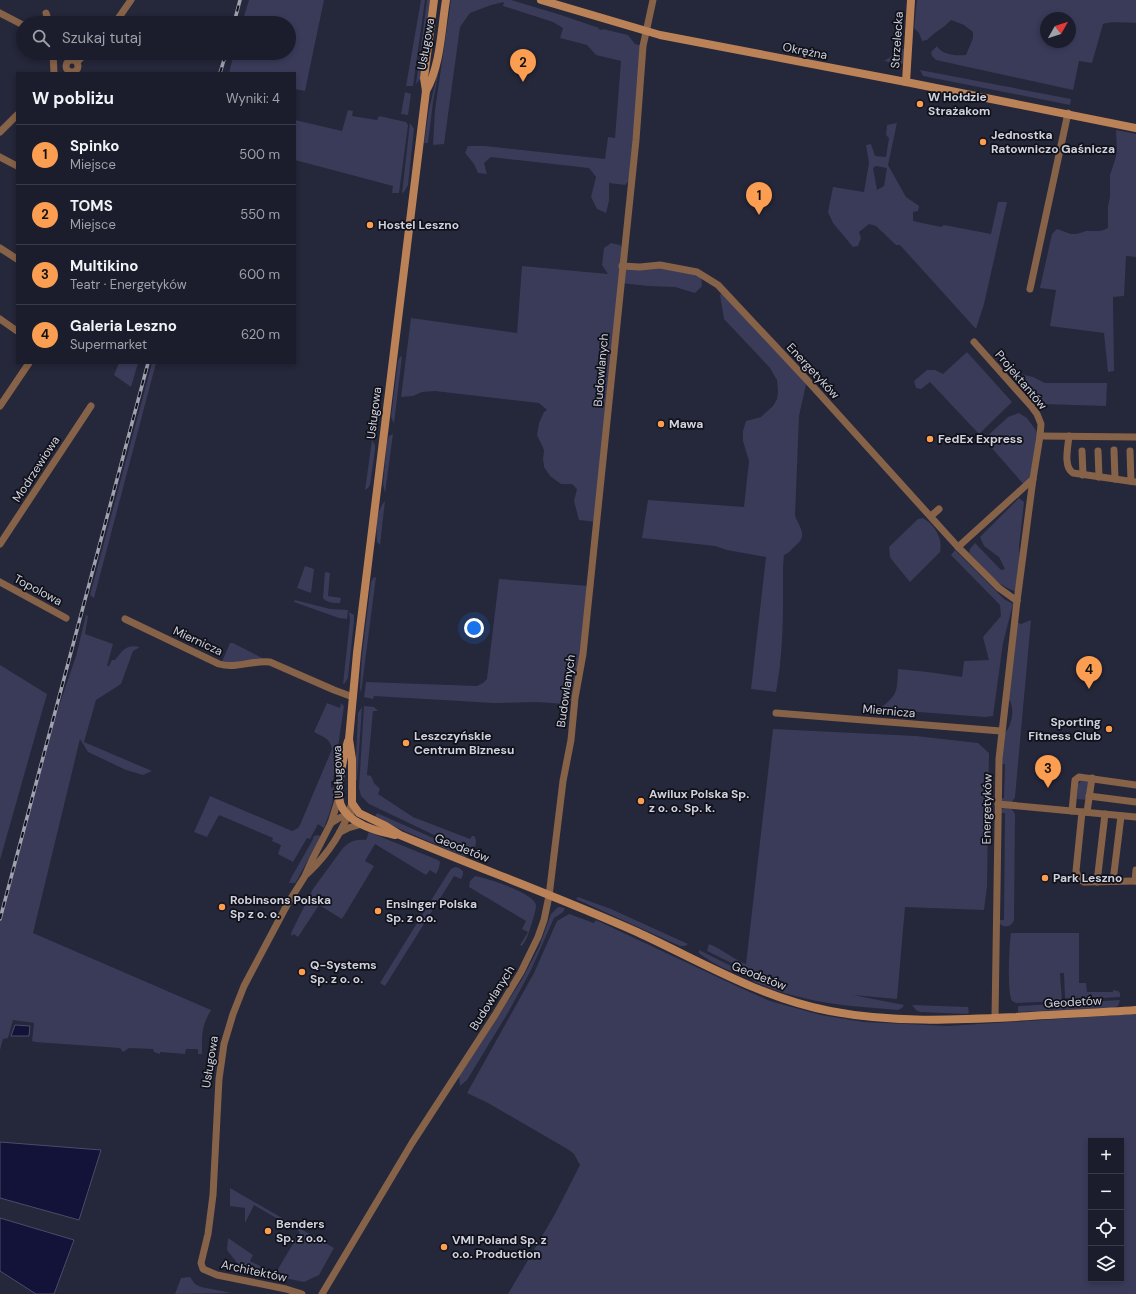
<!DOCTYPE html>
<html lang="pl">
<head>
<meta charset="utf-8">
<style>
	:root { --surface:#1c1d2c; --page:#292a38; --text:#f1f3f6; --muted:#a0a2a9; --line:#3a3b48; --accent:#fb9e51 }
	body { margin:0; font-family:"DM Sans",sans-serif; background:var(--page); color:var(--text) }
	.controls { position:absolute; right:12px; bottom:12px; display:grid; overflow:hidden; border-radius:0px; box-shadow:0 2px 6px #0003 }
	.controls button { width:36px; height:36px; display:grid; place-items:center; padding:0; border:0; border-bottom:1px solid var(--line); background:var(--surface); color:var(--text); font:20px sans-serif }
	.compass { position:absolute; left:1040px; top:12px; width:36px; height:36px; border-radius:50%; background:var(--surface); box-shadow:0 2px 6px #0003; rotate:51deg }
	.you { position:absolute; left:474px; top:628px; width:14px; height:14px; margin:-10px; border:3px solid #fff; border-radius:50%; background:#1a73e8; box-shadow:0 0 0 6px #1a73e833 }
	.badge { display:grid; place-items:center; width:26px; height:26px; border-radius:50%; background:var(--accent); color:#111; font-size:13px; font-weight:700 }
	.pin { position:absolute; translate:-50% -33px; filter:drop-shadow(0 1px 2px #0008) }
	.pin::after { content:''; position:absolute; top:21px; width:14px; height:12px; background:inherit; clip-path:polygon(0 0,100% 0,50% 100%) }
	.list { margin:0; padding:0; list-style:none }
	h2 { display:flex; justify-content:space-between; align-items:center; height:52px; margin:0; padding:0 16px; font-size:17px }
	h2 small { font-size:13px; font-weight:400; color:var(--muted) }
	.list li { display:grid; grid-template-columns:26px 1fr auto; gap:12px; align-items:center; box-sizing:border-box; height:60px; padding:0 16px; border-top:1px solid var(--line) }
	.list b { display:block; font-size:15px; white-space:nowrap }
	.list p { margin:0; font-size:13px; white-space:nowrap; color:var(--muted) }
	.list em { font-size:13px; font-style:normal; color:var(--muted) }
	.icon { flex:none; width:22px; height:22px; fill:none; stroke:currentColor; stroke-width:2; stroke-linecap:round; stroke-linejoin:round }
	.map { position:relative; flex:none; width:1136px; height:1294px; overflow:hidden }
	.search { position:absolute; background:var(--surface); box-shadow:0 2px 6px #0003; left:16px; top:16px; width:280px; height:44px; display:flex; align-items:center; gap:10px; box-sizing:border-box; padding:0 14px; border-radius:22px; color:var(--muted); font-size:15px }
	.panel { position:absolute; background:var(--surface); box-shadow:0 2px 6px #0003; left:16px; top:72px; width:280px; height:292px; border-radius:0px }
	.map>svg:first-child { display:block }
</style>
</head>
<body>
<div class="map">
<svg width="1136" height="1294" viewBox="0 0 1136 1294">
	<rect width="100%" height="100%" fill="#25273a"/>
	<g fill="#393b59" fill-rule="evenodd">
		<polygon points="249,0 324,0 305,91 295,89 295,73 229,73 234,53 289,53 289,23 242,23"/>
		<polygon points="421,0 425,0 413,86 406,86"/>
		<polygon points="427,0 430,0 420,79 416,84"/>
		<polygon points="451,0 511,0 561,15 599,28 598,29 602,30 603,29 628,35 635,44 643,46 631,179 625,185 609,183 609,201 606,213 597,209 591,197 596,177 589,168 491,157 484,163 487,174 478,173 474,164 465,153 468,146 485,146 605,159 608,137 615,138 621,61 596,55 587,45 560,38 563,28 553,22 503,6 504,2 491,5 470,13 460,27 444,144 433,145 435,110"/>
		<path d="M917,0H1136V23C1125,23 1114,21 1103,24L1092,63L1079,61L1073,90L936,60L932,56L931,52L937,46C942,55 956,56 966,55L973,38V32L964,25L951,20C944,28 934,32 927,40L922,41L919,33L914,28ZM1046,18H1070V42H1046Z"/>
		<polygon points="909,45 903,63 902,64 884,61"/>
		<polygon points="441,59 433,102 428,143 424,143 429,109"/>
		<polygon points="920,70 1071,99 1070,105 923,76"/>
		<polygon points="405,92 411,94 408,115 401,114"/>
		<polygon points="348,110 353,111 352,116 377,120 379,116 406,122 408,125 399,193 392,193 393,186 295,160 295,120 342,131"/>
		<polygon points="410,123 414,129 408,185 404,192 402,193"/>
		<path d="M897,123L888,165L906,197L919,206L918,211L913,212V221L941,227L944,225L991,234L998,202H1007L984,304L976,329L900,245H896L876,226L869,224L859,232L861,238L858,246L853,247L833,223L828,212L833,187L864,192L869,163L866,145L871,144L875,156L886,157L889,138L886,135L887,125ZM876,166L887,168L884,186L877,190L873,168Z"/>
		<polygon points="1116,130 1136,134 1136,257 1126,256 1124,296 1113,297 1114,371 1108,372 1104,333 1050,326 1056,290 1040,288 1052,234 1057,229 1071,234 1077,234 1086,231 1101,231 1108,228 1108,206 1110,197 1110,175 1115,160 1117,151"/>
		<polygon points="611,243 620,245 624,251 622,265 660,265 701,274 702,286 695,293 675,287 648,286 621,283 596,522 579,520 574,501 577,489 572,484 561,484 550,476 544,467 543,459 544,450 537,435 539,423 544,412 547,410 539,403 435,391 422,392 413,396 401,397 411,318 517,333 522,266 608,274 602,265 604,248"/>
		<path d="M723,291L807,380L799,416L795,516C801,530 808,536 794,547C791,550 789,553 784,555L783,567C783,609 784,650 776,692L751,689L766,557L727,550L715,546L642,538L648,500L744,507L749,461L743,441V431L746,421L761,417L773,406L777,399L778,392L777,380L770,368L724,319L720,295Z"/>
		<polygon points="967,352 1012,402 979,434 930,382 921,389 916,388 914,381 927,370 935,370 943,374"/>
		<polygon points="402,356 394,424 391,417 398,361 400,357"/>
		<polygon points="119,363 138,363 131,387 114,375"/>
		<polygon points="152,363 156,363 94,598 90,595"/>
		<polygon points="1020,374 1033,377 1045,383 1107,383 1106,406 1042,404 1017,376"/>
		<polygon points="1019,413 1027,418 1040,436 1033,479 1025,486 984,439 1008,417"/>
		<polygon points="393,434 385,493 383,484 387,442 389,436"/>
		<polygon points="372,440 375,445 375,450 370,485 368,488 365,490"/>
		<path d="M1019,498L1024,502L1019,547L1020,560L1015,591C997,586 982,565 969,553L970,549L975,543L1001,570L1005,569L999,557L984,546L980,537Z"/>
		<path d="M385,501L380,545L377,542C376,530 376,510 385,501Z"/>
		<path d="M923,518C935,525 943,539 940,552L910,582L892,560L890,557L889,547L918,519Z"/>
		<path d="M955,550L1004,599L1013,604L1003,643L993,716L985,717L879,709C898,695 897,692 898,669L928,672L962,677L964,661L989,660L983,637L1001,616L1000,605L951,555Z"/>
		<polygon points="305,566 314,569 311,593 297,588"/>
		<path d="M325,572L330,573L328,596L341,598L340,603C334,603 327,603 323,598Z"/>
		<polygon points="376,577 361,693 360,688 362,655 371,582 373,578"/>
		<polygon points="499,579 589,586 575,698 564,704 537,702 494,703 374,696 373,699 364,697 366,682 477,686 483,683 487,679"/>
		<polygon points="295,600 330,609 348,610 347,619 339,618 294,602"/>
		<polygon points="349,612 354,615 354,621 348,678 345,683 343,684 350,620"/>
		<path d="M86,615L88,616L85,634L113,644L107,666H109L112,660H115C123,650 126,644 140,647L133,651L121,684L96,700L84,742L152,771L143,775L126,770L88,752L80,739L33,933L211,1010C201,1027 202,1035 202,1054H198V1049H186L185,1054L160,1052V1054L154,1052L153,1049L129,1048L123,1052L120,1048L35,1042L32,1041L34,1023L13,1020L8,1038L3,1039L0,1050V921L38,768L76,656Z"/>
		<path d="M1031,620L1015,797L1012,802H1002L999,798H1004L1005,764H1002L1003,735C1012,727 1016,708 1008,698L1014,621L1021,624Z"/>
		<polygon points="230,643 233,643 270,662 221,664"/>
		<polygon points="0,665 47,694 0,860"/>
		<path d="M327,703L340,708L341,703L344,706L333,781H331V788L334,787C334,802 329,815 324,828L318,824L310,839L307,838L293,862L278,854L281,845L272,841L273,838L219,815L207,837L194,832L210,796L292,831L298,828L300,825L332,749C330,738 323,737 314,732Z"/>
		<path d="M364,706L374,707L378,711H373L367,775L371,776L374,783L380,789L378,794L413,817L470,839L472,836H474C478,841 475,846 473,851L432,834L369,804L361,796L359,788Z"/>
		<polygon points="362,707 357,780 355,780 358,713"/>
		<path d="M773,729L916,736L978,743L989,753L987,886L984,910L905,907L897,999L853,995L904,1005L902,1008L898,1010C867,1007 834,1006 804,998C788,995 772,989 757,983L753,981L751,977L776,985L707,951L709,944C722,949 733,959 746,964Z"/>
		<polygon points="1081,781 1088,782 1087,800 1077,799 1078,784"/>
		<path d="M1005,807L1011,808L1015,814L1014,920C1012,926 1007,928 1001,925L998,920H1004L1005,813H999L1001,810Z"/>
		<polygon points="377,813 469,854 465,857 402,830 375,817"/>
		<path d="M369,832L438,860L440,862L439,868L436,874L430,870L426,875L375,844L365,861L374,866L342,919L319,905L298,937L294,934L292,936L291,934L292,931L313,889L343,848C350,841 356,839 366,840Z"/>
		<polygon points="318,835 321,837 310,856 297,880 295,883 289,883 291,878 312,841 314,836"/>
		<polygon points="455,867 459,868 463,871 463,875 461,879 454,876 385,986 380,983 445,878 451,869"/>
		<path d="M475,876C487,878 534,893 536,905C536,911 533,918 532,923C529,931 527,940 522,946L520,945L528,932L522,929L526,921L469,887L470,881Z"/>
		<polygon points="578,897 611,909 688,944 685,946 680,946 576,899"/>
		<polygon points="558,907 565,908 563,912 554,918 531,970 509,1011 467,1080 460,1086 459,1076 521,981 539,947 551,914"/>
		<path d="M569,914L594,923L596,920L745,990L770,1001L821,1015L864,1022L948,1026L1136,1014V1294H508L555,1214L580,1165L574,1154L569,1150L488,1103L467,1093L534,973L557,921ZM1091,1141H1121V1279H1091Z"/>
		<path d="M1011,933H1079V983H1086L1087,992H1113V990L1118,991L1120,993V997L1068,1000V998H1065L1064,973H1060L1062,1001L1016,1003L1012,1001C1007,992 1009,946 1011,933Z"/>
		<path d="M699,950L743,972C731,975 708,960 699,953Z"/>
		<polygon points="1120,1000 1118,1006 1112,1008 1018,1012 1018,1007 1019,1006"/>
		<polygon points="912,1005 968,1007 969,1013 967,1014 920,1012 916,1010"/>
		<polygon points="230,1188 334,1248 319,1275 304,1282 242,1269 227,1250 228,1238 253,1255 250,1261 275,1274 300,1232 254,1205 245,1223 245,1208 230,1206"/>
		<polygon points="190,1277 195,1284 201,1287 232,1293 175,1294 181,1278"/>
	</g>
	<g fill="#131239" stroke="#4b4b6a">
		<polygon points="15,1025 30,1026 29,1036 11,1036"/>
		<polygon points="0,1142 101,1150 79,1220 0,1198"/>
		<polygon points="0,1218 74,1240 54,1294 36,1294 0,1271"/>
	</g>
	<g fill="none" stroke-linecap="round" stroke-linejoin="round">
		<g stroke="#866248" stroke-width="7">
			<polyline points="0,13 23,25"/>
			<polyline points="46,13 49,23"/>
			<polyline points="115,23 131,0"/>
			<polyline points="53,53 54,73"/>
			<circle cx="72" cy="66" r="6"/>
			<polyline points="77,62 86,53"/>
			<polyline points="0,132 17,115"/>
			<polyline points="0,157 17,166"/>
			<polyline points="0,248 17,259"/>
			<polyline points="622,266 640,267 660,265 697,272 718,285 807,380 958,547 999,588 1017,601"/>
			<polyline points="1030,289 1068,113"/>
			<polyline points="0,319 17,331"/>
			<polyline points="974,342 1031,406 1037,414 1041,424 1040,436 1033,479 1017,601 999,759 995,1018"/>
			<polyline points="0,406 29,363"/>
			<polyline points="1040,436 1136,437"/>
			<path d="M1069,436C1068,447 1063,467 1073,473L1136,482"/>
			<polyline points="1114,450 1115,479"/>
			<polyline points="1082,451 1083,475"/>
			<polyline points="1098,451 1099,477"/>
			<polyline points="1130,451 1131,481"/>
			<polyline points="931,516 939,509"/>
			<polyline points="0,544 91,406"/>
			<polyline points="958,547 1033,479"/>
			<polyline points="0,582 66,618"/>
			<path d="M125,619L219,664C236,669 252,660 270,662L334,690L353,697"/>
			<polyline points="776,713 1001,731"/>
			<polyline points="1089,796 1136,802"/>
			<polyline points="998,804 1136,817"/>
			<polyline points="1072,811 1075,780 1079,777 1136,785"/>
			<polyline points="1082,812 1076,871 1079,879 1084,882 1136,881"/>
			<polyline points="1087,812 1092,778"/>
			<polyline points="331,823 339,818 351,814"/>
			<polyline points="340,832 348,828 362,824"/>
			<path d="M308,873C328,854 344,830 352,803"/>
			<polyline points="1113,881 1121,816"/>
			<polyline points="1135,881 1136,870"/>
			<polyline points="1097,882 1105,814"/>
			<polyline points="302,1294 286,1289 217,1275 203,1269 201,1263 208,1234 213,1195 219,1079 224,1044 233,1014 244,986 288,903 305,876 313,858 331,823 339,797"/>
			<polyline points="322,1294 412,1143 495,1015 521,972 538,937 544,920 549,896 563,781 571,740 575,698 583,654 636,140 643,46 653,0"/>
		</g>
		<g stroke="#bb8257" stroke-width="8">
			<path d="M434,0L424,78L426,91L357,653L349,739L352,759V803L359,813L384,825L400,835C478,868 559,897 637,932C700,961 761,998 830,1011C891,1023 954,1020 1016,1017C1056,1014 1096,1013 1136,1010"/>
			<polyline points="541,0 660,35 906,82 1136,128"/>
			<polyline points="906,82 911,0"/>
			<path d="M426,91C441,64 441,30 446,0"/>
			<path d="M348,741C344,754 342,765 340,778C340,784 339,791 339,797C341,822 375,831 395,835"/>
		</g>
		<defs>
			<g id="rail">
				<polyline points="234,23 240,0"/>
				<polyline points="220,73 226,53"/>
				<polyline points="0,919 148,363"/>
			</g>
		</defs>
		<use href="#rail" stroke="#a0a2b1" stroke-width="3.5"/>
		<use href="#rail" stroke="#101119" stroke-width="2" stroke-dasharray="6" stroke-linecap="butt"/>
	</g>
	<g fill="#fb9e51" stroke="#101119" stroke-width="1.5">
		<circle cx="920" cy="104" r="4"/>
		<circle cx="983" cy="142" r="4"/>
		<circle cx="370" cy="225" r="4"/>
		<circle cx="661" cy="424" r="4"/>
		<circle cx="930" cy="439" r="4"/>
		<circle cx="1109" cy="729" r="4"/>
		<circle cx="406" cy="743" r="4"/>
		<circle cx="641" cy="801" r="4"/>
		<circle cx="1045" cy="878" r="4"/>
		<circle cx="222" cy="907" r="4"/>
		<circle cx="378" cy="911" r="4"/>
		<circle cx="302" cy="972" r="4"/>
		<circle cx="268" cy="1231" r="4"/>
		<circle cx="444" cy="1247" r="4"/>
	</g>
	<g text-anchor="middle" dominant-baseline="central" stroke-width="3.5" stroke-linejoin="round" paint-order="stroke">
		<g font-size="12" fill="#cfd1de" stroke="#101119">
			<text transform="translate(897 40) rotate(-86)">Strzelecka</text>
			<text transform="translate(426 44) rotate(-80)">Usługowa</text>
			<text transform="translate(805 51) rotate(11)">Okrężna</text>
			<text transform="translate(601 370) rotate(-85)">Budowlanych</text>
			<text transform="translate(813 371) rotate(47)">Energetyków</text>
			<text transform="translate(1021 380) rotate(50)">Projektantów</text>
			<text transform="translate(374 413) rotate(-83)">Usługowa</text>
			<text transform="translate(36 469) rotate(-57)">Modrzewiowa</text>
			<text transform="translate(38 590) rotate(28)">Topolowa</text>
			<text transform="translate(198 641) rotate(25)">Miernicza</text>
			<text transform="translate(566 691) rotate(-82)">Budowlanych</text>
			<text transform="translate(889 711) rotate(5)">Miernicza</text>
			<text transform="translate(338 772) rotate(-92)">Usługowa</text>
			<text transform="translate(987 809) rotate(-89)">Energetyków</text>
			<text transform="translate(462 848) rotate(22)">Geodetów</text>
			<text transform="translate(759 976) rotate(22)">Geodetów</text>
			<text transform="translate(492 998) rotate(-58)">Budowlanych</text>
			<text transform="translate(1073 1002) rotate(-3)">Geodetów</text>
			<text transform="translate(210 1062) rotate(-81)">Usługowa</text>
			<text transform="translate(254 1271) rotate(12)">Architektów</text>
		</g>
		<g font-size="12" font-weight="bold" fill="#cfd1de" stroke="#101119" text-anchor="start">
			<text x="928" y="97">W Hołdzie<tspan x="928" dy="14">Strażakom</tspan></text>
			<text x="991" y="135">Jednostka<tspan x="991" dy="14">Ratowniczo Gaśnicza</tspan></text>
			<text x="378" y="225">Hostel Leszno</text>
			<text x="669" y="424">Mawa</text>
			<text x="938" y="439">FedEx Express</text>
			<text x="1101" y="722" text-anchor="end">Sporting<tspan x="1101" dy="14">Fitness Club</tspan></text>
			<text x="414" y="736">Leszczyńskie<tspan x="414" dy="14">Centrum Biznesu</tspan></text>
			<text x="649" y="794">Awilux Polska Sp.<tspan x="649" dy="14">z o. o. Sp. k.</tspan></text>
			<text x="1053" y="878">Park Leszno</text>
			<text x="230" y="900">Robinsons Polska<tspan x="230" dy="14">Sp z o. o.</tspan></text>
			<text x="386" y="904">Ensinger Polska<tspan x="386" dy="14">Sp. z o.o.</tspan></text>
			<text x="310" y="965">Q-Systems<tspan x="310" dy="14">Sp. z o. o.</tspan></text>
			<text x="276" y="1224">Benders<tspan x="276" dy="14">Sp. z o.o.</tspan></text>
			<text x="452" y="1240">VMI Poland Sp. z<tspan x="452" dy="14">o.o. Production</tspan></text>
		</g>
	</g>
</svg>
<div class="controls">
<button>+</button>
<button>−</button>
<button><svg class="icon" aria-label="locate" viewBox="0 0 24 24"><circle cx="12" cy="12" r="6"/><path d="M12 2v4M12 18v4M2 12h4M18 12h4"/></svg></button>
<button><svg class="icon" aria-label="layers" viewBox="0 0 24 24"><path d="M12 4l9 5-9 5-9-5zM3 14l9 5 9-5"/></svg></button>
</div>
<svg class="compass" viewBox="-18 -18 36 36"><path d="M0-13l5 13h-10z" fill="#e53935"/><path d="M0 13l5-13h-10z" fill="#a0a2a9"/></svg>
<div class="you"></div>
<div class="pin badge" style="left:759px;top:215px">1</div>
<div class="pin badge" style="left:523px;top:82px">2</div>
<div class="pin badge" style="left:1048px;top:788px">3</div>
<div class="pin badge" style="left:1089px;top:689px">4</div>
<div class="search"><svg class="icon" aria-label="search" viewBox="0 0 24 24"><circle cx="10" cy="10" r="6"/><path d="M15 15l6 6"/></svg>Szukaj tutaj</div>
<section class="panel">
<h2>W pobliżu<small>Wyniki: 4</small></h2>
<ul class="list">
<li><span class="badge">1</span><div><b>Spinko</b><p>Miejsce</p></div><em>500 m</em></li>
<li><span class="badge">2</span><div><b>TOMS</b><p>Miejsce</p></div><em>550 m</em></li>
<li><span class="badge">3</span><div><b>Multikino</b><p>Teatr · Energetyków</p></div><em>600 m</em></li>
<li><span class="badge">4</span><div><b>Galeria Leszno</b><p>Supermarket</p></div><em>620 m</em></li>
</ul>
</section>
</div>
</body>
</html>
